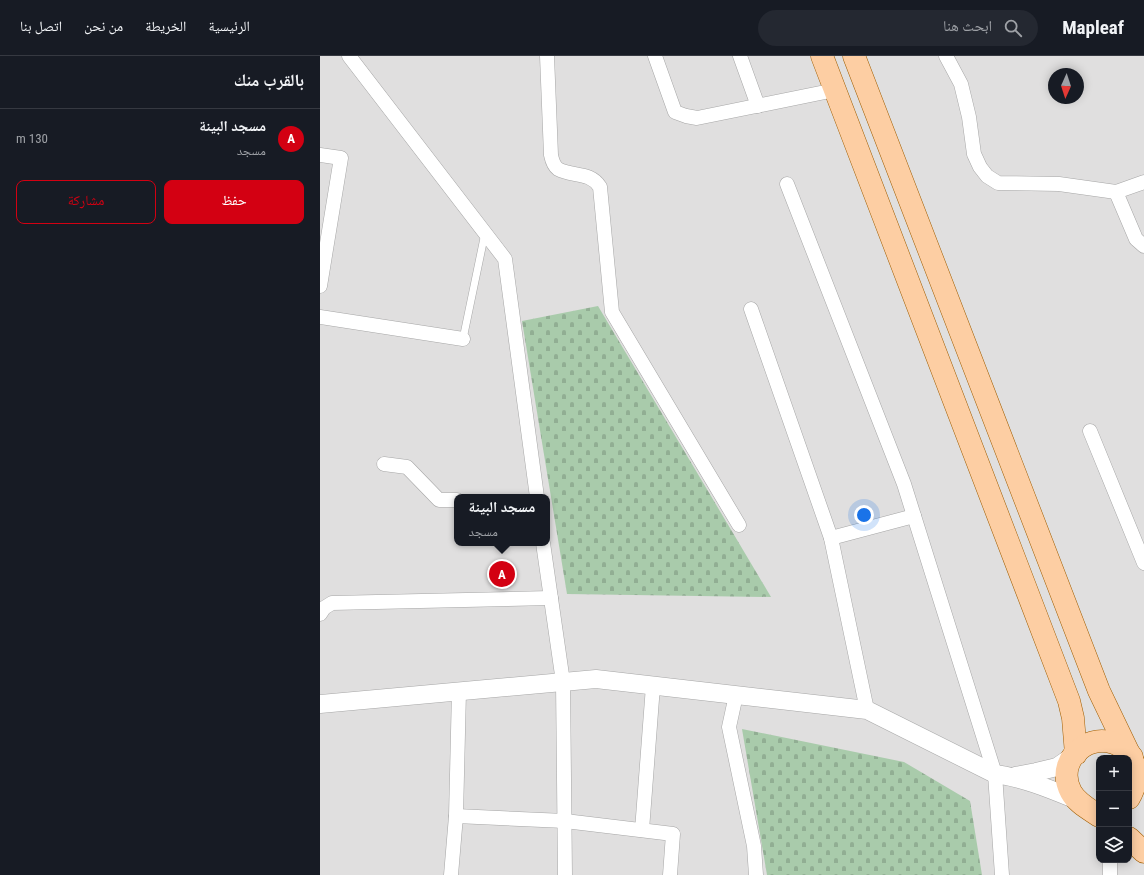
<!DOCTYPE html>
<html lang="ar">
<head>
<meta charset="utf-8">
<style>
	:root { --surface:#171b24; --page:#242831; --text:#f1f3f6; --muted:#9ea1a6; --line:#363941; --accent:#d30012 }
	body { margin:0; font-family:"Roboto Condensed","Noto Naskh Arabic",sans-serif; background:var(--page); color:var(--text); direction:rtl }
	.controls { position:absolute; right:12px; bottom:12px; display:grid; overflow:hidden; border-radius:8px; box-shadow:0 2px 10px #0003 }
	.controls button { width:36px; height:36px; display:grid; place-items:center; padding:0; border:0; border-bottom:1px solid var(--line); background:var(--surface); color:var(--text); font:20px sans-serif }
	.compass { position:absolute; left:728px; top:12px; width:36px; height:36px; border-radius:50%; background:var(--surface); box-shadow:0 2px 10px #0003; rotate:183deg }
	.you { position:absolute; left:544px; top:459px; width:14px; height:14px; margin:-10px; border:3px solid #fff; border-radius:50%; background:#1a73e8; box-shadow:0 0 0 6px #1a73e833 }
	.badge { display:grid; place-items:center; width:26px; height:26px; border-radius:50%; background:var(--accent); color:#fff; font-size:13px; font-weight:700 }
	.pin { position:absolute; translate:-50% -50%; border:2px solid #fff; box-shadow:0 1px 4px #0006 }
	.popup { position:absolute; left:134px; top:438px; width:96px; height:52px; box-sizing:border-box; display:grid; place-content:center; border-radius:8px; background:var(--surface); filter:drop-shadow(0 1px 3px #0005); font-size:13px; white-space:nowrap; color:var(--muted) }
	.popup b { font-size:15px; color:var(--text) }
	.popup::after { content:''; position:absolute; left:50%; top:100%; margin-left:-8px; border:8px solid transparent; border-top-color:var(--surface) }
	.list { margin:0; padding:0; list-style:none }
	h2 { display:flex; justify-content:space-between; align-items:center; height:52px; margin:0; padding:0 16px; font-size:17px }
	h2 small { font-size:13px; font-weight:400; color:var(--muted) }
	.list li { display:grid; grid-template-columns:26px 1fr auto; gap:12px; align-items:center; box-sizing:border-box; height:60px; padding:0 16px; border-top:1px solid var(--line) }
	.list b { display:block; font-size:15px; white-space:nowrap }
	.list p { margin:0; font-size:13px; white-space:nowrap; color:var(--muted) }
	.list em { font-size:13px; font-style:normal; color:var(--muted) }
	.actions { display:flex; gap:8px; padding:12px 16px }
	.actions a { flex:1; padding:9px 0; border:1px solid var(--accent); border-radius:8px; text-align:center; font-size:14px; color:var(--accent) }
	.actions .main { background:var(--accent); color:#fff }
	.icon { flex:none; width:22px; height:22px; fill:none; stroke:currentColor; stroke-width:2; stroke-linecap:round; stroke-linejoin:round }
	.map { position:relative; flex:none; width:824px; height:819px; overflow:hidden; direction:ltr }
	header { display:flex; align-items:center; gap:24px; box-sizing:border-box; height:56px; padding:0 20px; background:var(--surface); border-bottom:1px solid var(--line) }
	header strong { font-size:19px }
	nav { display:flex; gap:22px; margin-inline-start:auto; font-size:14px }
	.search { width:280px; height:36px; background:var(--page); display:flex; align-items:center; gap:10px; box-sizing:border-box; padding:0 14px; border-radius:22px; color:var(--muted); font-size:15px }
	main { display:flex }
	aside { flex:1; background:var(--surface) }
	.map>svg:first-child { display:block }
</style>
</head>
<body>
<header>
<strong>Mapleaf</strong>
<div class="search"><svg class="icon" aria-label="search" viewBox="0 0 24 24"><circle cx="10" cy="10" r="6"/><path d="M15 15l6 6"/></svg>ابحث هنا</div>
<nav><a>الرئيسية</a><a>الخريطة</a><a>من نحن</a><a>اتصل بنا</a></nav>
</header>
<main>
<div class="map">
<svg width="824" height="819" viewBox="0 0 824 819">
	<defs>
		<pattern id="cemetery-stones" width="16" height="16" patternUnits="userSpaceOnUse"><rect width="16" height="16" fill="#a9cbab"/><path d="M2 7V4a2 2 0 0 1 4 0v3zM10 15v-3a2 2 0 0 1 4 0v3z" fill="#91ae93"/></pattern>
	</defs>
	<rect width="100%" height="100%" fill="#f2eee9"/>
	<path fill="#e0dfdf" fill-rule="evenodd" d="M0,0H824V819H0ZM734,18H758V42H734ZM137,441H227V487H137ZM779,702H809V804H779Z"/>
	<g fill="url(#cemetery-stones)">
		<polygon points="278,250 451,541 247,538 202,265"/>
		<polygon points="422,673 584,706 650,745 662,819 447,819"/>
	</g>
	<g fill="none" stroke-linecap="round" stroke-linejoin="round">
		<defs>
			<polyline id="service" points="143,283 165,177"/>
			<g id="minor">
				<polyline points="29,0 185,203 217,441"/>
				<path d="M227,0L231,99C232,104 234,110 238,113C252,121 270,115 280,131L292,256L419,469"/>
				<polyline points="335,0 355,56 366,60 377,62 515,34"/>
				<polyline points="420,0 438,50"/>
				<polyline points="626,0 641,28 649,61 654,98 660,111 667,120 678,127 739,128 796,136 824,126"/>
				<polyline points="0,99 21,102 0,230"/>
				<polyline points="467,128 584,428 675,718 682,819"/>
				<polyline points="796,136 816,183 824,190"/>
				<polyline points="431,253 511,482 547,654"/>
				<polyline points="0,261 143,283"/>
				<polyline points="770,375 824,507"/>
				<polyline points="64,408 87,411 119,444 137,444"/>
				<polyline points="511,482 594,460"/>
				<polyline points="223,487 243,626 245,819"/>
				<polyline points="0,558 4,552 12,547 231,542"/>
				<polyline points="416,639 409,671 434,790 436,819"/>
				<polyline points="136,760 245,765 353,778 350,819"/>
				<polyline points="322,774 333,630"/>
				<polyline points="131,819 136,760 139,635"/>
				<polyline points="790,819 790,804"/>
			</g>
			<g id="tertiary">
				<path d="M0,648L276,623L547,654L675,718C704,722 730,733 757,744"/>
				<polyline points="695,720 716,716 737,711 753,700"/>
			</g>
			<g id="primary">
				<polyline points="502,0 749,645 753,662 756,698"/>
				<path d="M534,0L779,635L816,712C817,724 815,732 809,742"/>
				<path d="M779,760C769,753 757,747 751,736C731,698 784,664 812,701"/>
				<polyline points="809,782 824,796"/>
			</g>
		</defs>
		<use href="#service" stroke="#a6a6a6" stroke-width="8"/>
		<use href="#minor" stroke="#a6a6a6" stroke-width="15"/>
		<use href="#tertiary" stroke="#a6a6a6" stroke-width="19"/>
		<use href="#primary" stroke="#9f5d00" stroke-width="23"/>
		<use href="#service" stroke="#fff" stroke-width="7"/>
		<use href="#minor" stroke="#fff" stroke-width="14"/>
		<use href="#tertiary" stroke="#fff" stroke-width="18"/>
		<use href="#primary" stroke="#fdcea3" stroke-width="22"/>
	</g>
</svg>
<div class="controls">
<button>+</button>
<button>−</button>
<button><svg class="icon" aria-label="layers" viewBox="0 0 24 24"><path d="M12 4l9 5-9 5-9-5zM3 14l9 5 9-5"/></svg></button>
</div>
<svg class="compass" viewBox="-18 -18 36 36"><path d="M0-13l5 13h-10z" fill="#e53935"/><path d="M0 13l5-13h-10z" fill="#9ea1a6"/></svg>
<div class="you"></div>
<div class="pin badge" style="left:182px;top:518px">A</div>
<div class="popup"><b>مسجد البينة</b>مسجد</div>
</div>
<aside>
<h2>بالقرب منك<small></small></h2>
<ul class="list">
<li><span class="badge">A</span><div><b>مسجد البينة</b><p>مسجد</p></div><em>130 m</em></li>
</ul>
<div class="actions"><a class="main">حفظ</a><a>مشاركة</a></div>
</aside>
</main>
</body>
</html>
